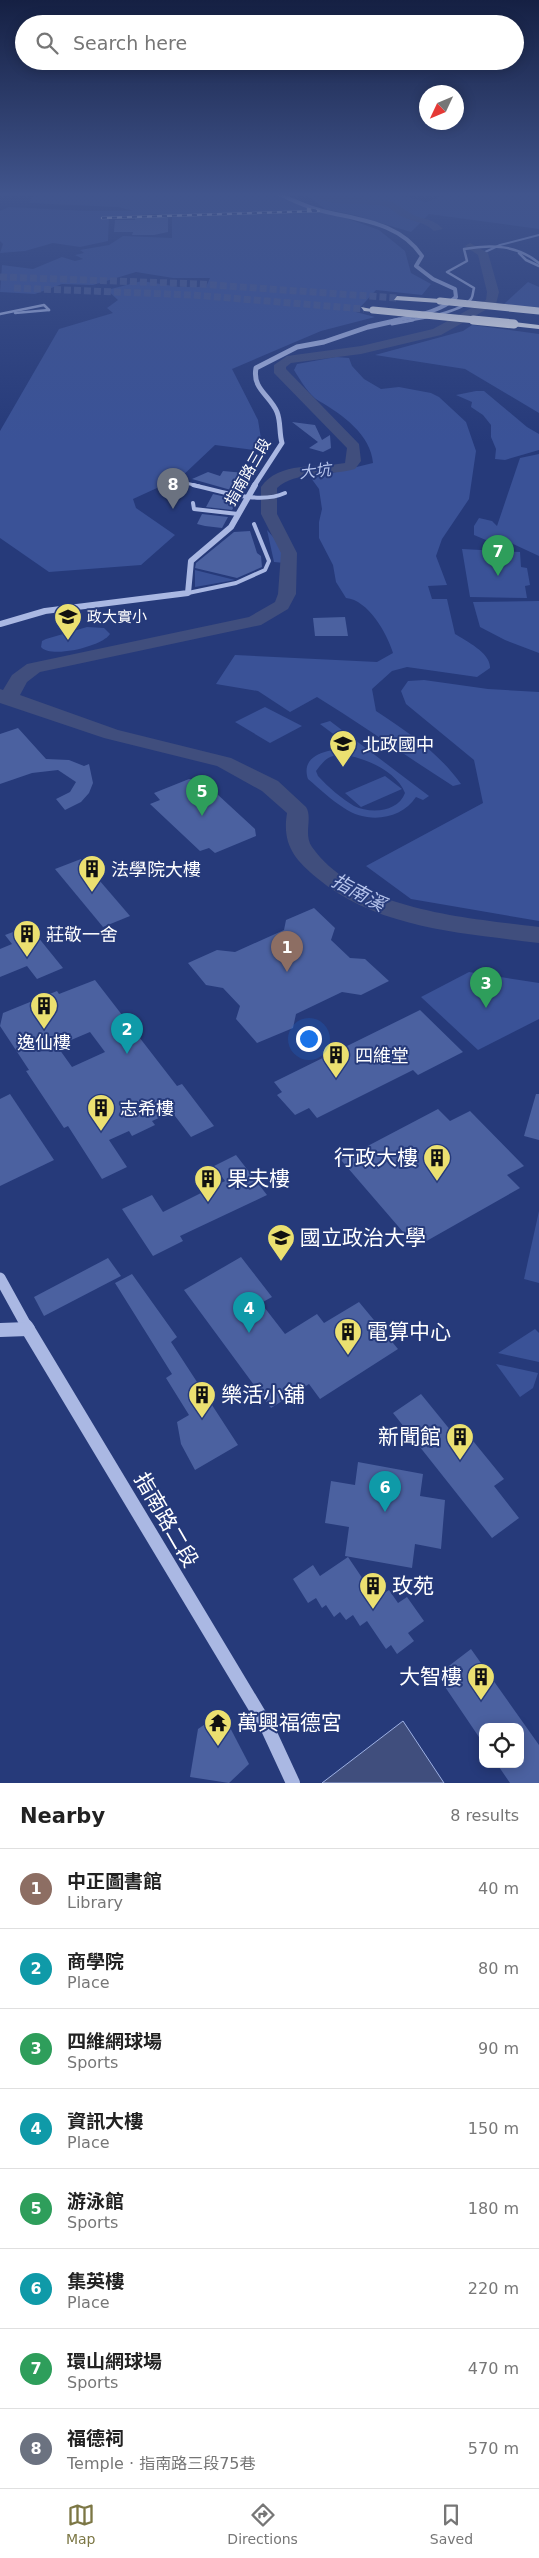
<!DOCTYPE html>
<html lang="en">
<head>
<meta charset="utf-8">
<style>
	:root { --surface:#fff; --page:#f2f2f2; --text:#222; --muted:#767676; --line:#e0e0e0; --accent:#7c7745 }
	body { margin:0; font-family:"DejaVu Sans","Noto Sans TC",sans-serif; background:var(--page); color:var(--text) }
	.controls { position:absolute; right:15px; bottom:15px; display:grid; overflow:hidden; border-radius:10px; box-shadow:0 2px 12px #0003 }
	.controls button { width:45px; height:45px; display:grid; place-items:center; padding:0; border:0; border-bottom:1px solid var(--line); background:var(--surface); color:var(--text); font:25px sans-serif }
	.compass { position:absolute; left:419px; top:85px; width:45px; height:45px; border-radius:50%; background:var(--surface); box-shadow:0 2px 12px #0003; rotate:226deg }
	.you { position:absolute; left:308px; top:1038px; width:18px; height:18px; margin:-12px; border:4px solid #fff; border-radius:50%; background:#1a73e8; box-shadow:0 0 0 8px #1a73e833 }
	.badge { display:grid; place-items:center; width:32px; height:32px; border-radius:50%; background:var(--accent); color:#fff; font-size:16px; font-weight:700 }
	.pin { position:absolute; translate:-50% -41px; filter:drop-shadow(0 1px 2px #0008) }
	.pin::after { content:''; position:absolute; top:26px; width:18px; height:15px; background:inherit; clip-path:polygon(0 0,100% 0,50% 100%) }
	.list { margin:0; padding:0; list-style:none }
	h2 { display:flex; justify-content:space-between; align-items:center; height:65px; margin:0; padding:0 20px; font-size:21px }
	h2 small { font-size:16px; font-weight:400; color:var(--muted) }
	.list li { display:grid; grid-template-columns:32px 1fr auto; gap:15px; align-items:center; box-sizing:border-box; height:80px; padding:0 20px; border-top:1px solid var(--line) }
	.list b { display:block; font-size:19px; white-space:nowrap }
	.list p { margin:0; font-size:16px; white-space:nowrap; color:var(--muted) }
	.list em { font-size:16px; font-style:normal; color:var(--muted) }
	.icon { flex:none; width:28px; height:28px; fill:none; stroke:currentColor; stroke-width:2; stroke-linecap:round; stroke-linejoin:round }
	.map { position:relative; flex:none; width:539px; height:1783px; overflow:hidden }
	.search { position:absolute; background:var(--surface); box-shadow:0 2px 12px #0003; left:15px; right:15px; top:15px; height:55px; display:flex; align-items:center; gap:12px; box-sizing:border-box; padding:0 18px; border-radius:28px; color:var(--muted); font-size:19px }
	.sheet { height:705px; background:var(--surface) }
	nav { display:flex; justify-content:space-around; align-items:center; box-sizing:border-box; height:70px; border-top:1px solid var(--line); background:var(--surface); font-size:14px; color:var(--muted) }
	nav a { display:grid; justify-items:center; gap:2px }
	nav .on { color:var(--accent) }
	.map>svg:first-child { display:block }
</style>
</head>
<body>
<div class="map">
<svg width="539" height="1783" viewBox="0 0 539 1783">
	<rect width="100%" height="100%" fill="#263a7a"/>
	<g fill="#3a5297" fill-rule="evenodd">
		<polygon points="35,193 270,193 314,211 329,212 379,230 405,251 411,273 431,284 422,295 376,290 356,312 375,317 321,331 232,369 258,420 263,451 215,445 179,479 160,480 157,488 133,499 136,508 175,535 141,565 49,572 0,538 0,431 59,329 113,313 107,308 118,300 107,290 142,281 179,287 206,287 210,278 173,278 136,272 93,285 62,284 35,294 0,292 2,265 33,269 62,257 75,261 83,259 75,255 84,253 80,250 109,245 123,236 172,238 172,215 154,214 109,217 108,241 80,247 53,243 25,251 0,253 3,244 0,241 0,211 9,207 86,211 134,211 118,207 29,203"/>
		<polygon points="304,193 393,193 426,202 446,195 439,193 539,193 539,229 429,214 411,232 354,215 325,209"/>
		<polygon points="528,282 539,287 539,308 504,304"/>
		<polygon points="472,325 539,334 539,413 465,369 375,355 463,331"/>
		<path d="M336,357L349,358L352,366L364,379L381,389L399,387L431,393L439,397L466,422L476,451L469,499L442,539L436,556L447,585L428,586L432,599H447L455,634C466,641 491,653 490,668L477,677L407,667L392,671L372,689L376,711C409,733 438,752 461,784L453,786C407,757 363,725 317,697L290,712L258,691L216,684L235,655L377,662L393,653C387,633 368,600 346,598L336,582L333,565L319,538V522L322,509L319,489L311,478L373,463C371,435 342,414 319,401C310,396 300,380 294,370L297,364Z"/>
		<polygon points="476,391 484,391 527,427 539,434 539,450 505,460 495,459 496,449 491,437 491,425 483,415 471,407 472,402 456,395"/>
		<polygon points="539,454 539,556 511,543 493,543 474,535 474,526 479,518 492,521 497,526 520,458"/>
		<polygon points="267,530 282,547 285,563 274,562"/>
		<polygon points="462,549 520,552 521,567 527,568 530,585 525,586 527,598 470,597"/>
		<polygon points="195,570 235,580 195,587"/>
		<polygon points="539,601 539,653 505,640 480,627 473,602"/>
		<path d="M87,627L104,628L110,634C103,646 51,659 41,647L42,641L46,639Z"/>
		<polygon points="424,680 488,689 539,692 539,921 411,899 366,866 483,803 474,760 406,704 401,691 408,681"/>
		<polygon points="265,707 302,726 270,743 235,722"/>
		<path d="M330,721L429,796L423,800L416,797C401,820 367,824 344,808C331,800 320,789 308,779C299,752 334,749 352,748L320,724ZM339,755C361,755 397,771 405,793C398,812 371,814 354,806C342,799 327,786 318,776L316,771C323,762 327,756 339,755Z"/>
		<polygon points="385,776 402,789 361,807 345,793"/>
		<polygon points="469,972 539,983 539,1019 478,1050 421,997"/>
		<polygon points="539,1211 539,1283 524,1279"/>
		<polygon points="535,1329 539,1333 539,1362 498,1353"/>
		<polygon points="496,1364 538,1373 533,1388 520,1397"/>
	</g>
	<polygon fill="#404e7d" stroke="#9eb1e4" points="403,1721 444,1783 322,1783"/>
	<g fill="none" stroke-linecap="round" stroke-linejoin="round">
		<polyline stroke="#9eb1e4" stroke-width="2" points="483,253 500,245 539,235"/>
		<g fill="#404e7d" fill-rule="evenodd">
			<path d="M311,193L389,201C397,204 400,207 407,211C418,220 433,217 443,229L434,231C425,222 414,222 403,217C395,214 392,207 383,206C361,201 329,210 311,193Z"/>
			<path d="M470,243L488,253L499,292L496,304L441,335L361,354L291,363L286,367V369L359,444L361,461L355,469C329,476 296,471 277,488V514L297,553L296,594L288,609L261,625L40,672L27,682L20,695L118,730L231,758L278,781L306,807C313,818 303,834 312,847C357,911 469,918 539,927V943C463,933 378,929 317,878C294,859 282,844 287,813L262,791L217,766L104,738L0,703V689L3,690L12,675L27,664L249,617L275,602L278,594L281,553L261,514V487C279,461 318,468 345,463L347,448L274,373V365L287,356L361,346L433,329L486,300L487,292L478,255L465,246Z"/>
		</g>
	</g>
	<g fill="#4b61a0" fill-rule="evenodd">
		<polygon points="156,215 168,218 168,232 154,235 132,235 133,232 114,232 115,220 135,220 135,216"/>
		<polygon points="292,422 315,425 322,440 330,435 331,448 323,452 309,448 318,442"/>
		<polygon points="223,471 245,473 247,481 238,492 192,479 208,472 220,476"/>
		<polygon points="213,494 226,497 238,499 232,510 206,507"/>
		<polygon points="202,514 228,517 222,528 205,526 197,524"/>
		<polygon points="250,531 257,553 261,556 262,567 237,578 195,568 196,563 234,532"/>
		<polygon points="345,617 348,636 315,636 313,618"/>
		<polygon points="18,728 46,759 69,760 84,766 89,764 93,783 89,793 81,802 65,810 56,799 70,792 76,782 58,770 32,773 0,784 0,734"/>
		<polygon points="189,779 204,782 255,829 256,836 215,853 209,848 200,851 150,804 160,800 154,793"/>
		<polygon points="81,859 130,916 103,927 55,869"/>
		<polygon points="314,908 335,928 331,940 350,958 365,959 389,981 361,995 342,992 296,1014 293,1028 257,1043 236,1019 240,1006 223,988 206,985 188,963 217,950 235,952 284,930 286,920"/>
		<polygon points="29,926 63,968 37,979 27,966 0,977 0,949 12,944 5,935"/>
		<path d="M95,980L177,1086L182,1084L214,1126L191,1137L172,1112L152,1121L155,1125L132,1136L129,1131L109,1140L127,1167L102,1179L68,1126L64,1128L26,1071L29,1070L0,1026L3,1013L57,991L59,994ZM90,1032L105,1052L72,1067L57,1046Z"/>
		<polygon points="420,1010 463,1052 418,1075 413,1070 317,1118 309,1108 295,1115 277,1095 282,1092 274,1082"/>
		<polygon points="10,1094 54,1160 0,1186 0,1099"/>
		<polygon points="536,1094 539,1094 539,1140 524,1136"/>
		<polygon points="438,1109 450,1121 470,1111 524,1166 507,1175 520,1188 416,1247 341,1160"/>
		<polygon points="236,1155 267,1195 180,1236 183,1241 153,1256 122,1209 152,1195 163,1212 225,1181 214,1166"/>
		<polygon points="241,1257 272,1297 261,1303 285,1334 317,1314 324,1323 359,1302 398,1349 320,1399 309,1384 271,1408 184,1290"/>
		<polygon points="108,1258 121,1276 44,1316 34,1297"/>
		<polygon points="132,1274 177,1337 171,1342 238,1445 195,1470 181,1444 177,1422 189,1415 166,1378 172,1374 115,1283"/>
		<polygon points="421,1394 460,1442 469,1436 504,1479 494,1486 519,1518 492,1538 393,1413"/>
		<polygon points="358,1462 423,1474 420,1496 445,1500 441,1549 415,1544 412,1568 345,1556 349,1527 325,1523 331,1481 355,1485"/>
		<polygon points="348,1557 369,1588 375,1583 383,1594 389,1590 398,1603 407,1597 424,1621 408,1633 414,1641 397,1654 391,1645 386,1649 367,1621 360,1626 353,1615 346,1620 340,1612 334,1617 326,1605 322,1608 316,1598 308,1603 293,1579 313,1565 320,1576"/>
		<polygon points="471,1649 539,1745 539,1783 510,1783 497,1764 520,1764 520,1727 483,1727 483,1743 437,1675"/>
		<polygon points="217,1716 225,1718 249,1764 229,1783 190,1777 198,1729"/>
	</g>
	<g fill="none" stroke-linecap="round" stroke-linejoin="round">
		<g stroke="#47588e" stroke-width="7" stroke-dasharray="7 3" stroke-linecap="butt">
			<polyline points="0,277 199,284 397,298"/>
			<polyline points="14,288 193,295 364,309"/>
		</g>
		<g stroke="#aab8e3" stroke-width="2.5">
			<polyline points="519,253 526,260 539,266"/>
			<polyline points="15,313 49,310"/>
			<polyline points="0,314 44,305 49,310"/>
			<path d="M407,321C422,318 462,312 471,299C473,297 473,291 474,288L447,272L467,261L464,249C491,244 517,245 539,263"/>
		</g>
		<g stroke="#aab8e3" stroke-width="3">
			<polyline points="392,324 413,320"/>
			<polyline points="172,480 199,486"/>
		</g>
		<g stroke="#aab8e3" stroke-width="4">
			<path d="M193,485C220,491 259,505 285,493"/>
			<polyline points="193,503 194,509 238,514"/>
			<polyline points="188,593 236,583 265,570 269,561 254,524"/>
		</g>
		<path stroke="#aab8e3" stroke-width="4" d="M276,193C291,199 304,206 319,210C356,220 399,221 422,256L416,266L433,279L455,289L456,297C441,312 414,316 393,321"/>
		<path stroke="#aab8e3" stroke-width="5" d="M254,486L282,443C279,433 281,422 277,412C270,395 252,389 256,368L297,347L324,342L368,327L399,320"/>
		<polyline stroke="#aab8e3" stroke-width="6" points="0,624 45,611 188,593 191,561 231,527 255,485"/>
		<polyline stroke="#aab8e3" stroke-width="11" points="0,1278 27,1327"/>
		<g stroke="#aab8e3" stroke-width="14">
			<polyline points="26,1326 268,1729 293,1783"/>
			<polyline points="0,1330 28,1329"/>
		</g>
		<g fill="#fff" fill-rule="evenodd">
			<polygon points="397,296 440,299 444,301 440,303 394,300"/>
			<polygon points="361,307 377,310 373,312 364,311"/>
			<polygon points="514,322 539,325 539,329 511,326 510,324"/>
		</g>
		<defs>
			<polyline id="rail" points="102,218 319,211 308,209"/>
		</defs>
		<use href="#rail" stroke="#fff" stroke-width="2.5"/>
		<use href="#rail" stroke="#263a7a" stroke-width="2" stroke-dasharray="5" stroke-linecap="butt"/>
		<g stroke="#fff" stroke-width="7">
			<polyline points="440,301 539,311"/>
			<polyline points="373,310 486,321"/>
		</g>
		<polyline stroke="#fff" stroke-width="9" points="473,320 514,324"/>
	</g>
	<linearGradient id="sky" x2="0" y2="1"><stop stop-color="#152043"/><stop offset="0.44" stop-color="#41558d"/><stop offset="1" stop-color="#41558d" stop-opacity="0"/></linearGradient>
	<rect width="539" height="442" fill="url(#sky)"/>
	<defs>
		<symbol id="school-pin" viewBox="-11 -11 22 30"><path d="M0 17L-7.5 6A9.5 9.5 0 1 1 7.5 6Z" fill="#ebe070" stroke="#263a7a"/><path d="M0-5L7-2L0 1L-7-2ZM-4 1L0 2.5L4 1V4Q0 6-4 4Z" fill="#111"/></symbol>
		<symbol id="building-pin" viewBox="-11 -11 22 30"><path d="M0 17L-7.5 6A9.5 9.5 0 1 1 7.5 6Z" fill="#ebe070" stroke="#263a7a"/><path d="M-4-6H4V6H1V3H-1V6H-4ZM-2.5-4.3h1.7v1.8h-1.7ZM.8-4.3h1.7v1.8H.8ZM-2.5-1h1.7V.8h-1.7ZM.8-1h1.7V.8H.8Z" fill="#111"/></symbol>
		<symbol id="university-pin" viewBox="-11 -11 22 30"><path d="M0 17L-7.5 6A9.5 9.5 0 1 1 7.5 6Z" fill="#ebe070" stroke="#263a7a"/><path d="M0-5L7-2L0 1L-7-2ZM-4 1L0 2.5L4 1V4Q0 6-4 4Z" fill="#111"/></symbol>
		<symbol id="temple-pin" viewBox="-11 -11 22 30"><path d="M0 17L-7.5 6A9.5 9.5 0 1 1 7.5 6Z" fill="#ebe070" stroke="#263a7a"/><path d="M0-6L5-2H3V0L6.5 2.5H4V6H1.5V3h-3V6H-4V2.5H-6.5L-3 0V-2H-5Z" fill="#111"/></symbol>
	</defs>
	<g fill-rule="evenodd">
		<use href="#school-pin" x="52" y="601" width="32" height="43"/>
		<use href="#school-pin" x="327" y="728" width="32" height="43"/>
		<use href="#building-pin" x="76" y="853" width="32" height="43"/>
		<use href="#building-pin" x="11" y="918" width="32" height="43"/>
		<use href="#building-pin" x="28" y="990" width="32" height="43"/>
		<use href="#building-pin" x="320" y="1039" width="32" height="43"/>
		<use href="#building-pin" x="85" y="1092" width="32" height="43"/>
		<use href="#building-pin" x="421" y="1142" width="32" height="43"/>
		<use href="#building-pin" x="192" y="1163" width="32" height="43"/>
		<use href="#university-pin" x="265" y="1222" width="32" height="43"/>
		<use href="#building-pin" x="332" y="1316" width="32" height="43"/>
		<use href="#building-pin" x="186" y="1379" width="32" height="43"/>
		<use href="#building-pin" x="444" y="1421" width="32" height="43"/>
		<use href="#building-pin" x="357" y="1570" width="32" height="43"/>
		<use href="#building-pin" x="465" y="1661" width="32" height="43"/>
		<use href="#temple-pin" x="202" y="1707" width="32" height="43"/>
	</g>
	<g text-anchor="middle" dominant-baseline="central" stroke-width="4" stroke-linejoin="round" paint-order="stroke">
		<g font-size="15" fill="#fff" stroke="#263a7a">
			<text transform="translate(248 472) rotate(-60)">指南路三段</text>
		</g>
		<g font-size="15" fill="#fff" stroke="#263a7a" text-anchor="start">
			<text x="87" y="617">政大實小</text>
		</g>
		<g font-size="16" font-style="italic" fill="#b5c3eb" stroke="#263a7a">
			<text transform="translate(315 471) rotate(-6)">大坑</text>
		</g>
		<g font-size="18" fill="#fff" stroke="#263a7a" text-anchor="start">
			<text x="362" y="744">北政國中</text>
			<text x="111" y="869">法學院大樓</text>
			<text x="46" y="934">莊敬一舍</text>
			<text x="44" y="1042" text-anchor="middle">逸仙樓</text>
			<text x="355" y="1055">四維堂</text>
			<text x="120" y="1108">志希樓</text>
		</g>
		<g font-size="19" font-style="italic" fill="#b5c3eb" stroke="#263a7a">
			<text transform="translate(359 892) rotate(28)">指南溪</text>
		</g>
		<g font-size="21" fill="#fff" stroke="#263a7a" text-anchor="start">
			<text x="418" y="1158" text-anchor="end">行政大樓</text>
			<text x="227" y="1179">果夫樓</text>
			<text x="300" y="1238">國立政治大學</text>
			<text x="367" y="1332">電算中心</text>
			<text x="221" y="1395">樂活小舖</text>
			<text x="441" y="1437" text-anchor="end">新聞館</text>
			<text x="392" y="1586">玫苑</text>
			<text x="462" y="1677" text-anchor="end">大智樓</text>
			<text x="237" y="1723">萬興福德宮</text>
		</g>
		<g font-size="21" fill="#fff" stroke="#263a7a">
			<text transform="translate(166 1520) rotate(60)">指南路二段</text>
		</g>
	</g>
</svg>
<div class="controls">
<button><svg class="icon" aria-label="locate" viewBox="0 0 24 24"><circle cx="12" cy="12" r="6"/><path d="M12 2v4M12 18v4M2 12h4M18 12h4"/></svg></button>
</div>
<svg class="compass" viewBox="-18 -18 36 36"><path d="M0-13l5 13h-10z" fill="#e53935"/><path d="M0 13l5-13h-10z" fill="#767676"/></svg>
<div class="you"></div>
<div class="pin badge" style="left:287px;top:972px;background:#8d6e63">1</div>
<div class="pin badge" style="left:127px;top:1054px;background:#0f9aa8">2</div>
<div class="pin badge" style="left:486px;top:1008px;background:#2e9e5b">3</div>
<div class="pin badge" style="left:249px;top:1333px;background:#0f9aa8">4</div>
<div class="pin badge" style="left:202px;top:816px;background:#2e9e5b">5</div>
<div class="pin badge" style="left:385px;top:1512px;background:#0f9aa8">6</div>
<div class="pin badge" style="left:498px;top:576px;background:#2e9e5b">7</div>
<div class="pin badge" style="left:173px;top:509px;background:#6b7280">8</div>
<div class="search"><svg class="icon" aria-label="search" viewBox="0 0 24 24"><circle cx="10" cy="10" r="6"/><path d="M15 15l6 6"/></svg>Search here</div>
</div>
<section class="sheet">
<h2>Nearby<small>8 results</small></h2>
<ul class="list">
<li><span class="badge" style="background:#8d6e63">1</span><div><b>中正圖書館</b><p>Library</p></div><em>40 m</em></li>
<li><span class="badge" style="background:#0f9aa8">2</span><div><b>商學院</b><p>Place</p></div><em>80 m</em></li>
<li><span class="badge" style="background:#2e9e5b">3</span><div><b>四維網球場</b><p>Sports</p></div><em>90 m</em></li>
<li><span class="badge" style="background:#0f9aa8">4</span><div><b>資訊大樓</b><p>Place</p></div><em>150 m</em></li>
<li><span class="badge" style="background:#2e9e5b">5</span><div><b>游泳館</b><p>Sports</p></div><em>180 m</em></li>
<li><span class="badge" style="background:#0f9aa8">6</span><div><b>集英樓</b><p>Place</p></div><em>220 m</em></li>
<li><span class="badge" style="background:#2e9e5b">7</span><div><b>環山網球場</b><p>Sports</p></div><em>470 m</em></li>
<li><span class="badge" style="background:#6b7280">8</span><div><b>福德祠</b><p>Temple · 指南路三段75巷</p></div><em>570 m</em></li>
</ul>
</section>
<nav>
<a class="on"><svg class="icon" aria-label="map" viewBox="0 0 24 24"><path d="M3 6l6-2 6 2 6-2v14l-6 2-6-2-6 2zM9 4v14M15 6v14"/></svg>Map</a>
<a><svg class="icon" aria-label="directions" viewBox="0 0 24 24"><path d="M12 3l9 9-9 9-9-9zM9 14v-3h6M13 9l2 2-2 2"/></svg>Directions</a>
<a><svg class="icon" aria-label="saved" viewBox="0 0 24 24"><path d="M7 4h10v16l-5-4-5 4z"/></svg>Saved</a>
</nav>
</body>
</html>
